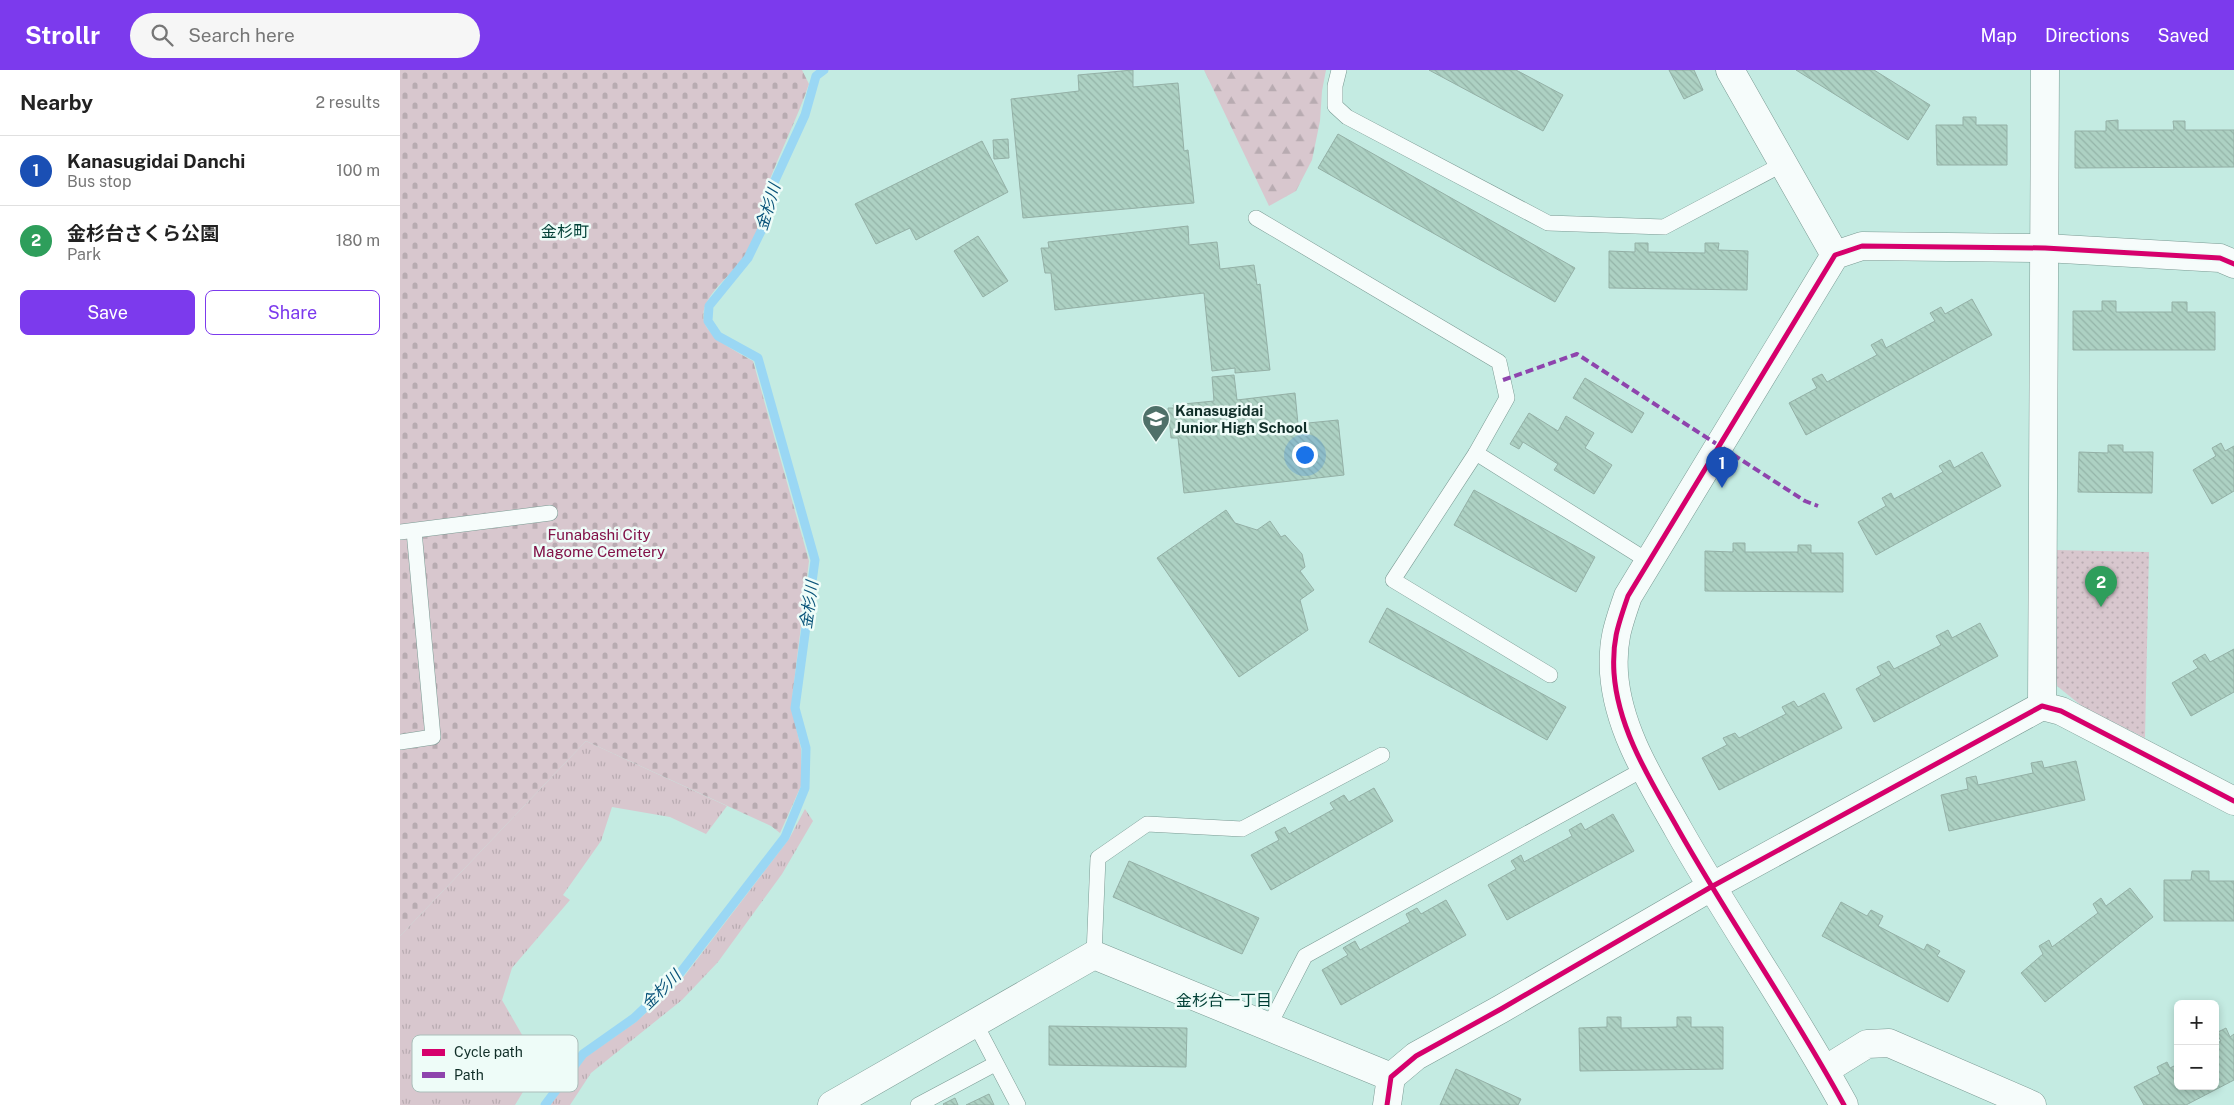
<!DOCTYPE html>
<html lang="en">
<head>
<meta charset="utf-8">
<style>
	:root { --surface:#fff; --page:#f6f6f6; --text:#222; --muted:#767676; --line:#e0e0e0; --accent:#7c3aed }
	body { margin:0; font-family:"Public Sans","Noto Sans JP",sans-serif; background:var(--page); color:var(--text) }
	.controls { position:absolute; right:15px; bottom:15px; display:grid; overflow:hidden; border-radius:8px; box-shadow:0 2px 8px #0003 }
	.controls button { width:45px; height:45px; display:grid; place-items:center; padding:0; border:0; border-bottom:1px solid var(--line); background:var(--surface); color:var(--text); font:25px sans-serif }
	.you { position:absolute; left:904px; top:384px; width:18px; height:18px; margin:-12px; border:4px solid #fff; border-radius:50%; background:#1a73e8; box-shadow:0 0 0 8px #1a73e833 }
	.badge { display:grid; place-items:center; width:32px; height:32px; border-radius:50%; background:var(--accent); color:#fff; font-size:16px; font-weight:700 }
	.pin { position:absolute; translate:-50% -41px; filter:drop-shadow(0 1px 2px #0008) }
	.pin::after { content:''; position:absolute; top:26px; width:18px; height:15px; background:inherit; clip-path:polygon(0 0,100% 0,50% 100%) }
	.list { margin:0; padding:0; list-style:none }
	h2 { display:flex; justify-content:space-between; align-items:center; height:65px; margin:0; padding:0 20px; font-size:21px }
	h2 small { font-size:16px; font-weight:400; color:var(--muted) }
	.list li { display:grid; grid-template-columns:32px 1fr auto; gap:15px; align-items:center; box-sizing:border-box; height:70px; padding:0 20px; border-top:1px solid var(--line) }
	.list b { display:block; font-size:19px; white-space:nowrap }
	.list p { margin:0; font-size:16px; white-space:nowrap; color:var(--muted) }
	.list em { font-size:16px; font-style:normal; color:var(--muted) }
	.actions { display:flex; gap:10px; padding:15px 20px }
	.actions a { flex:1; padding:11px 0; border:1px solid var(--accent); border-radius:8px; text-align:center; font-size:18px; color:var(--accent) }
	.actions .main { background:var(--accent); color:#fff }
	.icon { flex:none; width:28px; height:28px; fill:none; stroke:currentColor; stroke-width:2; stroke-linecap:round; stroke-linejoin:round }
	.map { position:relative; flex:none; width:1834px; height:1035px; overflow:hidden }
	header { display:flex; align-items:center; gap:30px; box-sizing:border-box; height:70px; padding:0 25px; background:var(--accent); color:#fff }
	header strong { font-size:24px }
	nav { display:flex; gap:28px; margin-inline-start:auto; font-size:18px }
	.search { width:350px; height:45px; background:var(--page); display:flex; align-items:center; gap:12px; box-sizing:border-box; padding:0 18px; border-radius:28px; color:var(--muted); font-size:19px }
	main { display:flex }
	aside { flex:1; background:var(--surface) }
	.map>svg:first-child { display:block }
</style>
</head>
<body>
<header>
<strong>Strollr</strong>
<div class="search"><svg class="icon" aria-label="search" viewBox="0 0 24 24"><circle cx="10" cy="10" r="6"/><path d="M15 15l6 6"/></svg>Search here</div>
<nav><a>Map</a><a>Directions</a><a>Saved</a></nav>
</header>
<main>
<aside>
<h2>Nearby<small>2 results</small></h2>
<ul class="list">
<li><span class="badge" style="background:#1a4fb4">1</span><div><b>Kanasugidai Danchi</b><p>Bus stop</p></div><em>100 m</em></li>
<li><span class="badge" style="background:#2e9e5b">2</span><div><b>金杉台さくら公園</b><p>Park</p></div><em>180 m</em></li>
</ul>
<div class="actions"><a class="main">Save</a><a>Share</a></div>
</aside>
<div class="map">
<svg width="1834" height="1035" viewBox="0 0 1834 1035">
	<defs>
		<pattern id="grass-tufts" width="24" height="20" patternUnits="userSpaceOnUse" patternTransform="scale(1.25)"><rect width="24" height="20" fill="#d8c7ce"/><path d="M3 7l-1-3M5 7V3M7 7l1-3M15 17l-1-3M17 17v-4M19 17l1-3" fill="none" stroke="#b8abb1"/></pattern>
		<pattern id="forest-firs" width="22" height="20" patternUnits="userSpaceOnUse" patternTransform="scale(1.25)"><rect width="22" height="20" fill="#d8c7ce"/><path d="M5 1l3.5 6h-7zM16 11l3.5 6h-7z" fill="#b8abb1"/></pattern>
		<pattern id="cemetery-stones" width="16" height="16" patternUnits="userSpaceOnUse" patternTransform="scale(1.25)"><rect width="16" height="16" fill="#d8c7ce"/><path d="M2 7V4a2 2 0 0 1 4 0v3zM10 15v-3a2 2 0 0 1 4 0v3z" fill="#b8abb1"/></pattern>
		<pattern id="park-dots" width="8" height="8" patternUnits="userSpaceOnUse" patternTransform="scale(1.25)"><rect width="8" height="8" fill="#d8c7ce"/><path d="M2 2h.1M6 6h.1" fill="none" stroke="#b8abb1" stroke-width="1.8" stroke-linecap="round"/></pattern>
		<pattern id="building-back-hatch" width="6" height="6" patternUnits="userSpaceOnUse" patternTransform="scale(1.25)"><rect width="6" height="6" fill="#add1c3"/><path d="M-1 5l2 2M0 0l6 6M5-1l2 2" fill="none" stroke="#94b4a8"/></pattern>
	</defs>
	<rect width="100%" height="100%" fill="#c4ebe2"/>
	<g fill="url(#grass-tufts)">
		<polygon points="186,671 327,736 306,764 270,747 212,737 201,771 163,825 170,830 112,898 102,930 136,989 129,1012 115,1035 0,1035 0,866"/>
		<polygon points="405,739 413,751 382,804 318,892 282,930 191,1003 170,1035 150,1035 186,987 236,952 279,913 389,769"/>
	</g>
	<polygon fill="url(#forest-firs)" points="804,0 926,0 922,21 920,51 912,90 896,121 869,136"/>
	<path fill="url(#cemetery-stones)" d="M0,0H402L409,14C397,49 380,82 367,117C364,125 368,135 365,143C361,155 352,174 346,185C335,204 298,226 304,251C308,268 339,283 353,291L409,491L392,629V638L401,679V716L380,763L371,756L186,671L0,866Z"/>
	<polygon fill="url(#park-dots)" points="1655,480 1749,482 1745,668 1683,637 1657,616 1653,593"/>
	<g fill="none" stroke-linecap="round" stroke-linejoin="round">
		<polyline stroke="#9ad7f4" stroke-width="9" points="145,1035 183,984 234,948 277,907 385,767 405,718 406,678 395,638 415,490 358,288 318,266 308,251 309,236 348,188 365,153 371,119 405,45 416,6 424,0"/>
	</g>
	<g fill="url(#building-back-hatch)" stroke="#94b0a6">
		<polygon points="733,0 733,17 778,13 784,81 788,80 794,133 623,148 611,29 679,21 678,5"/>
		<polygon points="1029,0 1116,0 1163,25 1143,61"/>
		<polygon points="1269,0 1294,0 1303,20 1284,29"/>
		<polygon points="1396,0 1474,0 1530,35 1508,70"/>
		<polygon points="1563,47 1576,47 1576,55 1607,55 1607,95 1537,95 1536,55 1563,55"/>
		<polygon points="1718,50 1718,60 1774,60 1773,51 1785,51 1785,60 1834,60 1834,97 1675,98 1675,61 1706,61 1706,51"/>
		<polygon points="938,64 1175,198 1155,232 918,98"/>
		<polygon points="608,69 609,88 594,89 593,70"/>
		<polygon points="582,71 608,122 516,170 510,158 476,174 455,134"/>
		<polygon points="788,156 789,175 817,172 820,199 854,195 857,215 860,214 870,300 835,303 835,298 812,301 804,223 655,240 651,203 645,203 641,178 649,178 648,172"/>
		<polygon points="578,166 608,211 583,227 554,181"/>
		<polygon points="1235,173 1248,173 1248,182 1305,183 1305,173 1319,173 1318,180 1348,181 1347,220 1209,218 1209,181 1235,182"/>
		<polygon points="1572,229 1592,265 1406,365 1389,333 1417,318 1412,309 1422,304 1427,312 1477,285 1471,275 1482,269 1486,278 1535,251 1530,243 1541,237 1545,244"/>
		<polygon points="1702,231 1716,231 1716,242 1772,242 1772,232 1787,232 1787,242 1815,242 1815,280 1673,280 1673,241 1702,241"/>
		<polygon points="834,305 837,330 895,323 898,354 938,350 944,405 784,423 778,368 771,368 768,338 774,338 773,335 814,331 812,307"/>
		<polygon points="1185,308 1244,343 1232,363 1173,328"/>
		<polygon points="1129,343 1158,361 1166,346 1194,363 1185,378 1212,395 1194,424 1154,400 1158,394 1123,372 1119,379 1110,374"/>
		<polygon points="1821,373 1825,381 1834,376 1834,421 1812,434 1793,400 1816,386 1812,378"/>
		<polygon points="1708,375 1723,375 1723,382 1753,382 1752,423 1678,422 1679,382 1708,383"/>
		<polygon points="1582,382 1601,416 1476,485 1458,452 1486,436 1482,428 1491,423 1494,429 1543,402 1539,396 1550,390 1554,398"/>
		<polygon points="1074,420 1195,487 1176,522 1054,455"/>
		<polygon points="826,440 835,453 857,460 870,451 881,467 885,465 902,484 905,497 900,501 914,520 900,530 908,560 839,607 757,488"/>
		<polygon points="1333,473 1345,473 1345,482 1398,482 1398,475 1411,475 1411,483 1443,483 1443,522 1305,521 1305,481 1333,482"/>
		<polygon points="987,538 1166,637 1147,670 969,572"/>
		<polygon points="1580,553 1598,586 1474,652 1456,619 1481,605 1477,597 1489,591 1494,599 1541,575 1536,566 1548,560 1552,568"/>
		<polygon points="1834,579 1834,622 1791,646 1772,613 1798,598 1793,591 1805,584 1810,592"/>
		<polygon points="1424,623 1442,658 1319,720 1302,688 1327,675 1323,668 1335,663 1339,668 1386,644 1382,637 1394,631 1398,637"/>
		<polygon points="1642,691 1644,698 1676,691 1685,730 1549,761 1541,725 1568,719 1566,708 1576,706 1578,715 1633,703 1631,693"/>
		<polygon points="974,718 993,751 871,820 851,785 879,770 875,762 885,757 889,764 934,739 930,733 944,725 949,732"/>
		<polygon points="1213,744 1234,781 1107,850 1088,815 1116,799 1111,791 1121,785 1124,792 1172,766 1169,760 1181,753 1185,760"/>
		<polygon points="729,791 859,848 842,884 713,827"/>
		<polygon points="1792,801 1809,801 1809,811 1834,811 1834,851 1764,851 1764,810 1791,810"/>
		<polygon points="1730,818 1753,847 1645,932 1621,903 1643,884 1639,876 1649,870 1652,877 1698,843 1693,834 1701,828 1706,836"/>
		<polygon points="1046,830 1066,865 941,935 922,900 948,885 943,878 955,871 960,880 1010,852 1006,844 1017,838 1021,844"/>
		<polygon points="1441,832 1467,846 1471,840 1483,846 1478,856 1524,880 1527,874 1540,881 1537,886 1565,901 1548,932 1422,866"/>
		<polygon points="1207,947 1221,947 1221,958 1277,957 1277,947 1291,947 1291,957 1323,957 1323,999 1180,1001 1179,958 1207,957"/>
		<polygon points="649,956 787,958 786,997 649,995"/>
		<polygon points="1826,958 1830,967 1834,964 1834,1010 1786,1035 1744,1035 1734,1017 1760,1004 1757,997 1767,992 1770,998 1778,994 1778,1016 1815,1016 1815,974 1821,971 1816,963"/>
		<polygon points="1056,999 1121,1029 1118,1035 1040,1035"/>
		<polygon points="589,1024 594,1035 566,1035"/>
		<polygon points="555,1028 558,1035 544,1035 543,1034"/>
	</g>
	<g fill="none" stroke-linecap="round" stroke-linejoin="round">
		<defs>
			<g id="lane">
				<polyline points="939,0 935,16 935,36 947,47 1148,153 1264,157 1383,94"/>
				<polyline points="856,148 1099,292 1107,328 1076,383 993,510 1150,605"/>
				<polyline points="1076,383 1248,491"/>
				<polyline points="0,462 150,443"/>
				<polyline points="0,672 33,667 14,461"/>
				<polyline points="694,885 698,788 747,754 842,759 982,685"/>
				<polyline points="575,953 618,1035"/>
				<polyline points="869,956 905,886 1244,699"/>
				<polyline points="518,1035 595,994"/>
			</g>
			<g id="street">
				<polyline points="1330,0 1435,185"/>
				<polyline points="1642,636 1645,0"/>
				<polyline points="1425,1000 1467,974 1489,973 1632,1035"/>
				<polyline points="432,1035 694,885 991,1007"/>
				<polyline points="987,1035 991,1007 1016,986 1101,939 1311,817 1642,636 1661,641 1834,731"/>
			</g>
			<path id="secondary" d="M1444,1035C1393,941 1331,853 1278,759C1251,711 1218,660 1214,603C1212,571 1218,555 1228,526L1435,185L1462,176L1645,178L1820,188L1834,194"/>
		</defs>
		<use href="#lane" stroke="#7a9a93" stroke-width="16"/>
		<use href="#street" stroke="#7a9a93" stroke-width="29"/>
		<use href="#secondary" stroke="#7a9a93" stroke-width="29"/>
		<use href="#lane" stroke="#f6fcfb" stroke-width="15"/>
		<use href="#street" stroke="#f6fcfb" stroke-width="28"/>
		<use href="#secondary" stroke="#f6fcfb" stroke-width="28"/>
		<polyline stroke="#8e44ad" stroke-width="4" stroke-dasharray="8 4" stroke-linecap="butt" points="1103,310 1177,284 1405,431 1418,436"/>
		<defs>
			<g id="cycleway">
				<polyline points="987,1035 991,1007 1016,986 1101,939 1311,817 1642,636 1661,641 1834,731"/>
				<path d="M1444,1035C1393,941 1331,853 1278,759C1251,711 1218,660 1214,603C1212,571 1218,555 1228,526L1435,185L1462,176L1645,178L1820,188L1834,194"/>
			</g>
		</defs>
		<use href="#cycleway" stroke="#eefcf8" stroke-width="8"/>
		<use href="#cycleway" stroke="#d6006c" stroke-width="5"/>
	</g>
	<defs>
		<symbol id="school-pin" viewBox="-11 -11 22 30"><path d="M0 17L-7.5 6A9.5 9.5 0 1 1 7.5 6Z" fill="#4f7069" stroke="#eefcf8"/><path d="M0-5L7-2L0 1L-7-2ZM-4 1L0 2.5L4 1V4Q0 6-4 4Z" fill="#fff"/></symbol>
	</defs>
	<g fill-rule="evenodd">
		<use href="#school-pin" x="740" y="333" width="32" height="43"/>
	</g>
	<g text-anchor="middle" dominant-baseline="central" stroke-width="5" stroke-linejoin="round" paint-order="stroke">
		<g font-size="15" font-weight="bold" fill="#102e28" stroke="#eefcf8" text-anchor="start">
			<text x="775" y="340">Kanasugidai<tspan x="775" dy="17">Junior High School</tspan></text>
		</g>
		<g font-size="15" fill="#821248" stroke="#eefcf8">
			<text x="199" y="464">Funabashi City<tspan x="199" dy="17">Magome Cemetery</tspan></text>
		</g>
		<g font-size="16" font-style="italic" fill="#095379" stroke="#eefcf8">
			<text transform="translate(368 137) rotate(-73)">金杉川</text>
			<text transform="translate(409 535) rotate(-82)">金杉川</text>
			<text transform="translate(261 920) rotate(-45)">金杉川</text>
		</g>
		<g font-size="16" fill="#003f35" stroke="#eefcf8">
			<text x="165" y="161">金杉町</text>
			<text x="824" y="930">金杉台一丁目</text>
		</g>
	</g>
	<rect x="12" y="965" width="166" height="57" rx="8" fill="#eefcf8" stroke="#abbeba" stroke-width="1"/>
	<rect x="22" y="979" width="23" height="7" fill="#d6006c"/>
	<rect x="22" y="1002" width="23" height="6" fill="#8e44ad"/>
	<g font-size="14" fill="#102e28">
		<text x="54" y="987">Cycle path</text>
		<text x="54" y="1010">Path</text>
	</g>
</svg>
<div class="controls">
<button>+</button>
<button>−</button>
</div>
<div class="you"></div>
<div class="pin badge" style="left:1322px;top:418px;background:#1a4fb4">1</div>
<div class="pin badge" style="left:1701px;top:537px;background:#2e9e5b">2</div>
</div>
</main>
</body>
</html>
